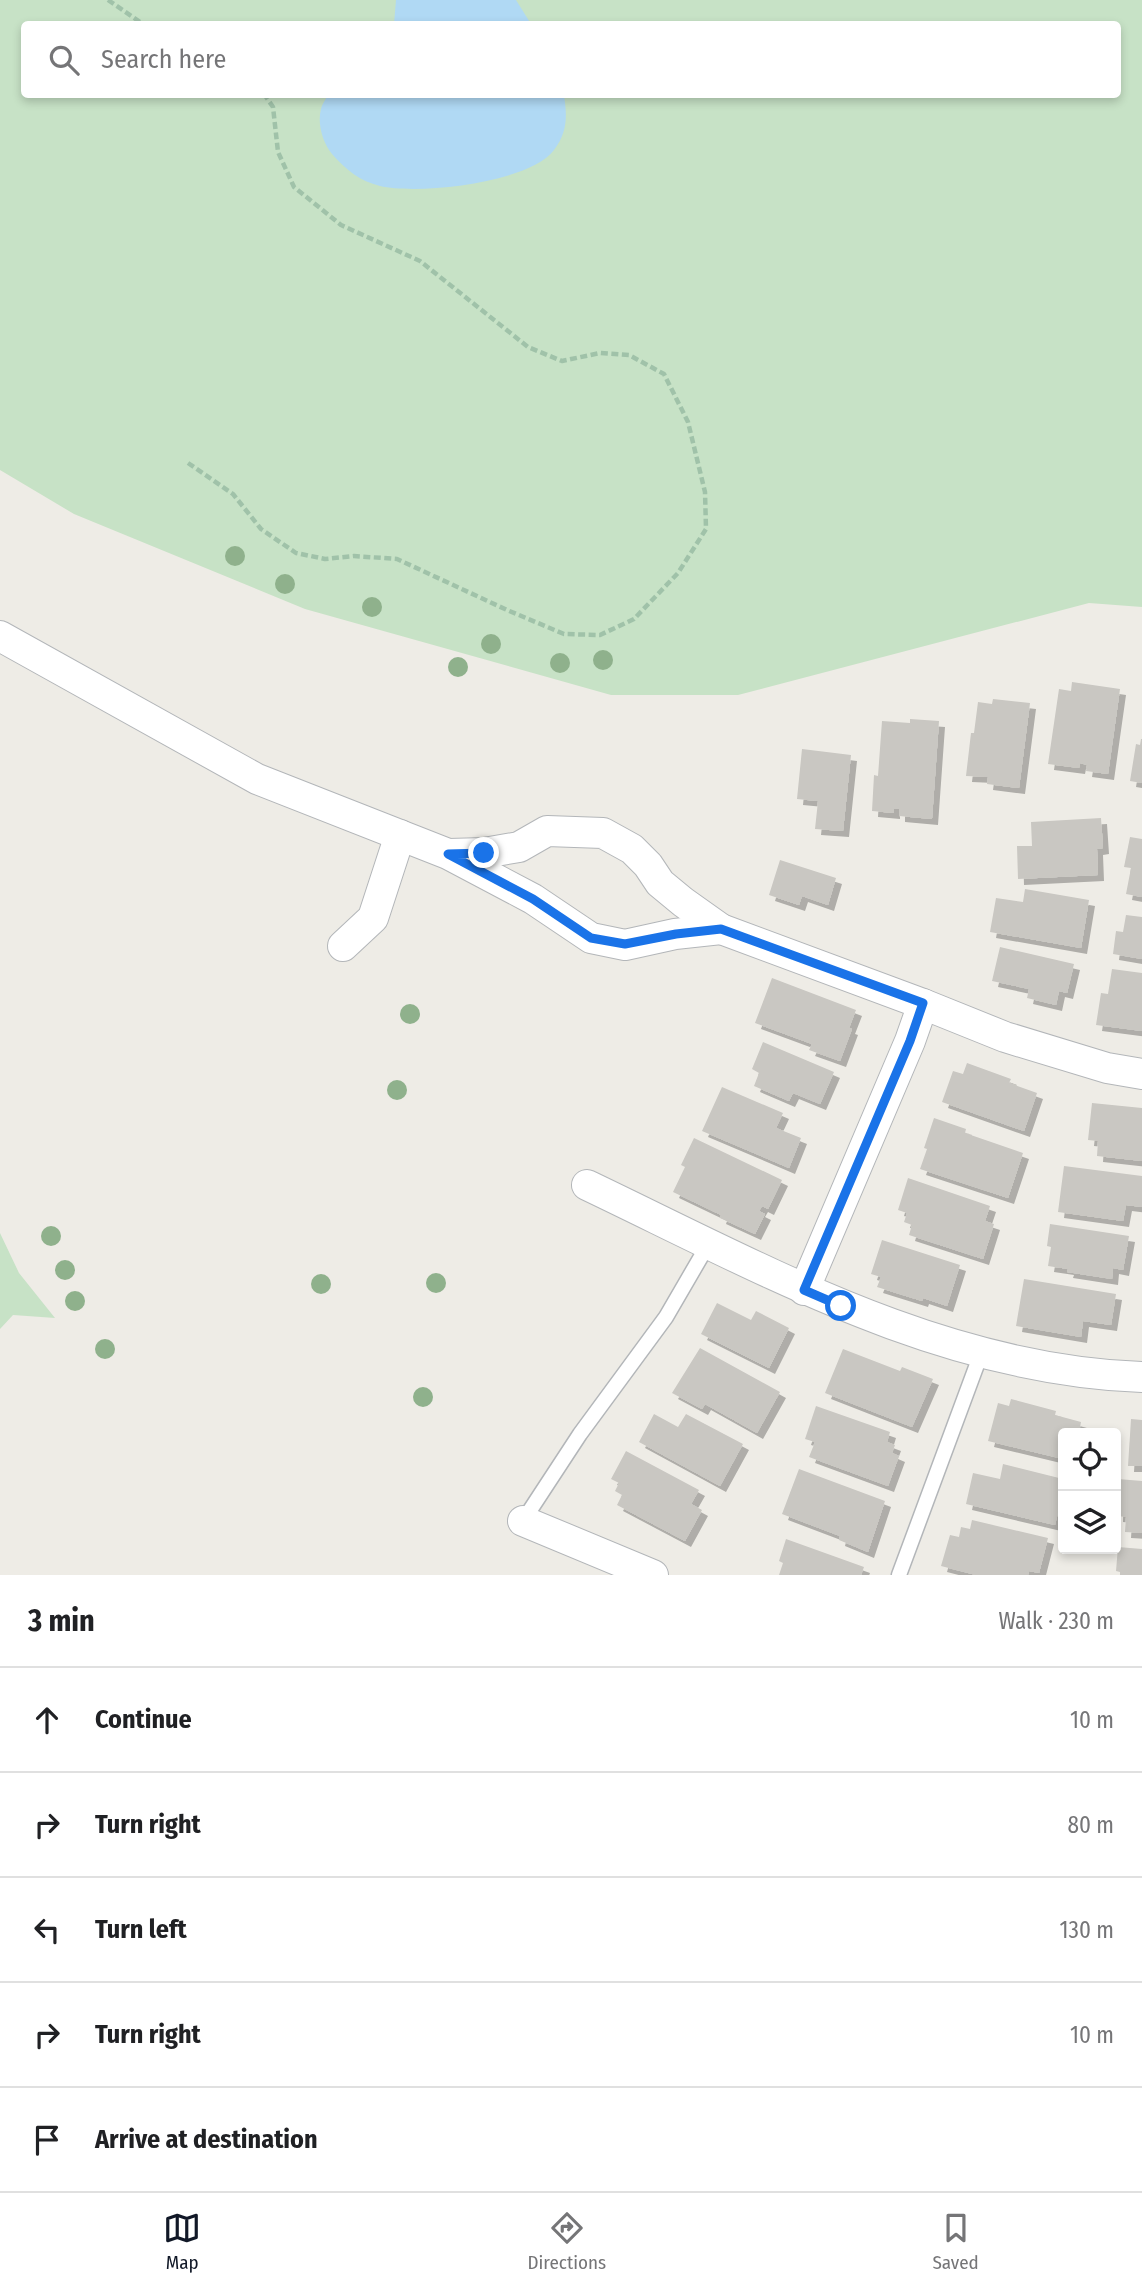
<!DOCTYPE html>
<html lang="en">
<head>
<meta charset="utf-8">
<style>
	:root { --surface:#fff; --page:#f6f6f6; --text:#202124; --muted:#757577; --line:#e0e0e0; --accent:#111827 }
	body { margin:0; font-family:"Fira Sans Condensed",sans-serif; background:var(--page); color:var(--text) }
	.controls { position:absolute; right:21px; bottom:21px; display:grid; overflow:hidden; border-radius:7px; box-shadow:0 4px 10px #0003 }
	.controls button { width:63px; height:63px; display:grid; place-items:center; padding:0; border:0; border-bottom:2px solid var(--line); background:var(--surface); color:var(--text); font:35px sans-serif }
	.stop { position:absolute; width:21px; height:21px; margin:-16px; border:5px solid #1a73e8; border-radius:50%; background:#fff }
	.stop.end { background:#1a73e8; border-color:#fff; box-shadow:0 2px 7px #0008 }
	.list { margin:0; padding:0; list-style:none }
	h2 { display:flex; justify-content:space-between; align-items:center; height:91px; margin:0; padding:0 28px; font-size:30px }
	h2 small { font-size:23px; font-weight:400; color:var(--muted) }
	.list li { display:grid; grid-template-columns:46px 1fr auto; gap:21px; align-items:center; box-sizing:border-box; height:105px; padding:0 28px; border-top:2px solid var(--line) }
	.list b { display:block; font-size:26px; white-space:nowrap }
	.list em { font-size:23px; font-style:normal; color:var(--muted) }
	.icon { flex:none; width:38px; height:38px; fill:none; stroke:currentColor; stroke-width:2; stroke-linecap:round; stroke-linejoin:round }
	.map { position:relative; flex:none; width:1142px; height:1575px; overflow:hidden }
	.search { position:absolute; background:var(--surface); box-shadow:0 4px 10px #0003; left:21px; right:21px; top:21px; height:77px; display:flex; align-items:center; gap:18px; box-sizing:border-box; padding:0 24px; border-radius:7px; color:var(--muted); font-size:26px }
	.sheet { height:616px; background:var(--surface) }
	nav { display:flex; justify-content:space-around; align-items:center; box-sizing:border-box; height:98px; border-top:2px solid var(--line); background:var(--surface); font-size:19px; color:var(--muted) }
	nav a { display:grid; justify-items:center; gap:4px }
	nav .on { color:var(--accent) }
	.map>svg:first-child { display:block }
</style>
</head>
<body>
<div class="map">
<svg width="1142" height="1575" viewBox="0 0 1142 1575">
	<defs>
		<filter id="shadow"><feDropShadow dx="6" dy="6" stdDeviation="0" flood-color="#0004"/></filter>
	</defs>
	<rect width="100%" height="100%" fill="#eeece6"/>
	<g fill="#c7e2c6" fill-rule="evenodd">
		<path d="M0,0H1142V607L1089,603L738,695H611L305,609L74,514L0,470ZM24,24H1118V94H24Z"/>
		<polygon points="0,1233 19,1273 55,1318 13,1315 0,1329"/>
	</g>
	<g fill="#b0d9f4">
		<polygon points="396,0 516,0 531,24 394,24"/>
		<path d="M564,95C567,115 568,132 554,150C529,183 419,195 380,186C360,181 346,170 332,154C323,143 317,124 321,109C322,104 326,99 328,95Z"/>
	</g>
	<g fill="#c9c7c2" filter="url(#shadow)">
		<polygon points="1072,682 1120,689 1108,774 1086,771 1087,765 1080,763 1079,768 1048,764 1059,689 1071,691"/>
		<polygon points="993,699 1030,703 1019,788 987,784 988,777 966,776 971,733 974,733 978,702 992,704"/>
		<polygon points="910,719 939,721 932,819 899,816 899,809 894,809 894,813 872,811 874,775 878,776 882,721 910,723"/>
		<polygon points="1141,739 1142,739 1142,783 1130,781 1136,744 1140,745"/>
		<polygon points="802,749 851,755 843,831 815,829 818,801 797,799"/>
		<polygon points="1101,818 1103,848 1097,849 1098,875 1018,879 1017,846 1032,846 1031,822"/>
		<polygon points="1130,837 1142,839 1142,897 1126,894 1131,868 1124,867"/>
		<polygon points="780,860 836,878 828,905 802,896 799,905 769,895"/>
		<polygon points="1025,889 1089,900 1081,948 990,932 996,898 1023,902"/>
		<polygon points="1126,915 1142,917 1142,959 1113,954 1116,931 1123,932"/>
		<polygon points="1000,947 1074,964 1067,993 1059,991 1056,1005 1027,998 1029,989 992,981"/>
		<polygon points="1112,969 1142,973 1142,1031 1096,1025 1101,993 1108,994"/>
		<polygon points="772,978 856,1010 849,1028 852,1029 840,1061 809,1050 812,1044 755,1023"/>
		<polygon points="763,1042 834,1072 820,1104 793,1093 789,1101 754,1086 759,1073 752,1069"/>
		<polygon points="967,1063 1011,1079 1009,1083 1037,1093 1024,1131 942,1102 953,1071 963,1074"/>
		<polygon points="722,1087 783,1113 776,1128 801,1138 789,1168 702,1131"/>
		<polygon points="1092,1103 1142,1108 1142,1161 1097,1156 1098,1141 1088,1140"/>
		<polygon points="934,1118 966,1129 965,1133 1023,1153 1008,1198 920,1169 927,1149 924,1148"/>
		<polygon points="694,1138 782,1180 768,1209 762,1206 759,1211 765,1214 755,1234 720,1218 721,1215 673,1192 685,1167 681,1165"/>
		<polygon points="1064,1166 1142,1176 1142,1207 1126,1205 1123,1221 1058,1212"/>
		<polygon points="908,1178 990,1206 985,1221 994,1224 983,1259 909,1235 912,1225 904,1222 907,1213 898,1210"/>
		<polygon points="1050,1224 1129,1236 1123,1270 1113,1268 1112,1279 1067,1272 1068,1269 1048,1266 1051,1247 1047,1246"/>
		<polygon points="882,1240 960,1265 947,1306 923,1298 922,1301 877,1287 881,1277 871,1274"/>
		<polygon points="1024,1279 1116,1294 1111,1325 1083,1321 1081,1337 1016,1326"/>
		<polygon points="717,1303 751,1320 756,1311 789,1328 769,1368 701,1334"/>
		<polygon points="700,1348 780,1392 757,1433 705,1404 702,1409 672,1393"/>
		<polygon points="843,1349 900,1371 902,1367 933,1379 912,1427 825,1393"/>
		<polygon points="1011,1399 1056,1411 1055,1415 1081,1422 1079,1433 1063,1433 1063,1459 988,1441 998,1403 1009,1406"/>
		<polygon points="816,1406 890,1432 887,1442 895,1445 892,1453 899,1456 888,1486 809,1457 815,1442 805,1439"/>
		<polygon points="654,1414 678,1427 686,1414 743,1444 720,1486 639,1442"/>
		<polygon points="1131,1419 1142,1420 1142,1466 1128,1466"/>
		<polygon points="626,1451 699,1490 691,1504 702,1510 685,1541 617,1505 622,1495 615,1491 619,1483 611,1479"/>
		<polygon points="1003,1464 1063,1479 1063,1492 1055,1525 966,1504 973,1473 1000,1479"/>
		<polygon points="799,1469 885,1501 868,1552 839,1540 840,1536 782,1514"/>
		<polygon points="1118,1479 1142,1481 1142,1533 1125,1532 1126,1517 1117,1516"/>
		<polygon points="972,1520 1048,1538 1039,1573 1029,1571 1028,1575 976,1575 941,1566 950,1535 959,1537 961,1527 970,1529"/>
		<polygon points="786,1539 864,1567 861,1575 779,1575 783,1563 779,1561"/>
		<polygon points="1118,1547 1142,1549 1142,1575 1120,1575 1120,1572 1116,1571"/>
	</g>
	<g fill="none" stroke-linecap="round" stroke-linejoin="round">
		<defs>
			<g id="lane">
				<polyline points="523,1521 580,1434 666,1317 709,1243"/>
				<polyline points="899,1575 982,1351"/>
			</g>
			<g id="street">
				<polyline points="0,636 257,779 448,854 533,899 591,938 625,945 675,934 721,929"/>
				<polyline points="449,854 484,853 519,847 547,831 603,833 632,849 648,865 660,883 683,902 721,929 923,1004 1005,1037 1107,1068 1142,1074"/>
				<polyline points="343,946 373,918 400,835"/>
				<path d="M587,1185C763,1269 941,1370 1142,1377"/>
				<polyline points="804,1290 910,1041 923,1004"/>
				<polyline points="523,1521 653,1575"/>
			</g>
		</defs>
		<use href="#lane" stroke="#b3b6b9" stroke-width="17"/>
		<use href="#street" stroke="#b3b6b9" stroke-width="32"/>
		<g stroke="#a0c2a9" stroke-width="4.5" stroke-dasharray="7 3.5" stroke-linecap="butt">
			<polyline points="108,0 143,24"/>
			<polyline points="188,463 233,494 261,529 296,553 325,559 354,556 397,559 507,610 564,634 600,635 634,619 678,573 706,529 705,492 688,422 664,374 629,355 600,353 562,361 528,347 420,261 341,225 294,187 278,152 273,107 264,94"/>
		</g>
		<use href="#lane" stroke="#fff" stroke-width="14"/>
		<use href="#street" stroke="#fff" stroke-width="30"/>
	</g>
	<g fill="#8fb18c">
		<circle cx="235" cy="556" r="10"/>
		<circle cx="285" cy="584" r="10"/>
		<circle cx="372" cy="607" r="10"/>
		<circle cx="491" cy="644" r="10"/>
		<circle cx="603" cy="660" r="10"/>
		<circle cx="560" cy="663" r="10"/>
		<circle cx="458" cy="667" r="10"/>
		<circle cx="410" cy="1014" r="10"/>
		<circle cx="397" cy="1090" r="10"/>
		<circle cx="51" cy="1236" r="10"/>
		<circle cx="65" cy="1270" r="10"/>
		<circle cx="436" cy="1283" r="10"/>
		<circle cx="321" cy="1284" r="10"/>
		<circle cx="75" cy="1301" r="10"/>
		<circle cx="105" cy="1349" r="10"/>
		<circle cx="423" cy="1397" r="10"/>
	</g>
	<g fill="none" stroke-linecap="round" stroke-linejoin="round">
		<polyline stroke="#1a73e8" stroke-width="9" points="484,853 448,854 533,899 591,938 625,944 676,934 721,929 923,1003 910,1041 804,1290 841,1306"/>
	</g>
</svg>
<div class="controls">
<button><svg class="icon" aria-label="locate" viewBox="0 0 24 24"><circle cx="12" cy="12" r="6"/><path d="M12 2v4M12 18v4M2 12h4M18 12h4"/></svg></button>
<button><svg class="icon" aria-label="layers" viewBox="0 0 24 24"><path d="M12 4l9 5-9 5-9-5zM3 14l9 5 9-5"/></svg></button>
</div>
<div class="stop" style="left:841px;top:1306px"></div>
<div class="stop end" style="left:484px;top:853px"></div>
<div class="search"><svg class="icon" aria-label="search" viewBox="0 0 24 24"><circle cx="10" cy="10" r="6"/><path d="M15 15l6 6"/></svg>Search here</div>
</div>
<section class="sheet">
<h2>3 min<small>Walk · 230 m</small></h2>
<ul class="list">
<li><svg class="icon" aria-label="ahead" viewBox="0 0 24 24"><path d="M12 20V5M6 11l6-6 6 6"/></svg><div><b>Continue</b></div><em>10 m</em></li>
<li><svg class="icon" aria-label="right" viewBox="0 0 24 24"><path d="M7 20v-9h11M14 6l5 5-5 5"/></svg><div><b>Turn right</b></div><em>80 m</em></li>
<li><svg class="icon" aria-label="left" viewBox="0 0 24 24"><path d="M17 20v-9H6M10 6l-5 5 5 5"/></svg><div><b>Turn left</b></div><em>130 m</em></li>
<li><svg class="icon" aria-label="right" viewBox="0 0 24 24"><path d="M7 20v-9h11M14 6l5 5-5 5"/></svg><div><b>Turn right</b></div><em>10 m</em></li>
<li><svg class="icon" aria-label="arrive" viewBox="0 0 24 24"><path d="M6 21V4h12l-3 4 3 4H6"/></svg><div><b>Arrive at destination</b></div></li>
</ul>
</section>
<nav>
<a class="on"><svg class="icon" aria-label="map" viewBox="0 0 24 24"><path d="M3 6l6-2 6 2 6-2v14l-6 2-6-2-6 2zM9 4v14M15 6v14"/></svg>Map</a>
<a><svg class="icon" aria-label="directions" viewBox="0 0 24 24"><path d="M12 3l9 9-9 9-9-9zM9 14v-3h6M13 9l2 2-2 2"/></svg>Directions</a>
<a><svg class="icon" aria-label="saved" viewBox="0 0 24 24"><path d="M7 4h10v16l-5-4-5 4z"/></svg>Saved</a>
</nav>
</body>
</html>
